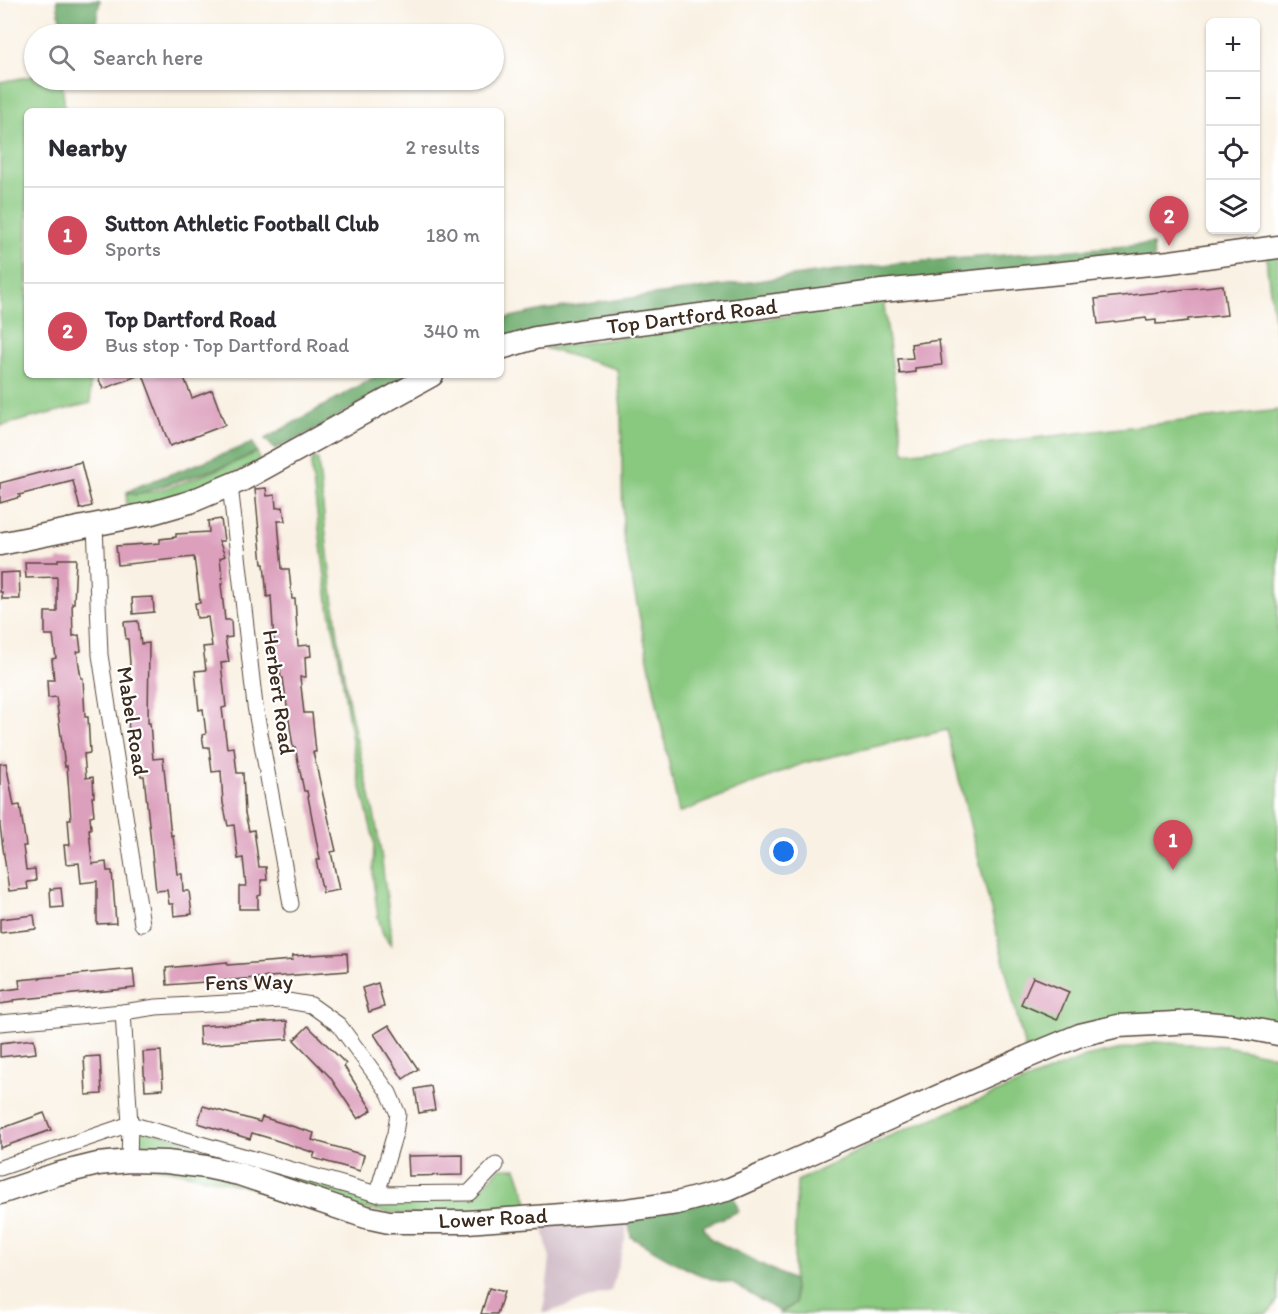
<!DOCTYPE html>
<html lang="en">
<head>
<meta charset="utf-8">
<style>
	:root { --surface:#fff; --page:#f7f7f7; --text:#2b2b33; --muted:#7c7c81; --line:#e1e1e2; --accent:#d1495b }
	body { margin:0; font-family:Itim,sans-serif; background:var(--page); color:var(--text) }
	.controls { position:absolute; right:18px; top:18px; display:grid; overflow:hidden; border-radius:9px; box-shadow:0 2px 4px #0004 }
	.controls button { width:54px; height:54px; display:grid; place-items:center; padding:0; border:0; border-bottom:2px solid var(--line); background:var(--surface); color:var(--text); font:30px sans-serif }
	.you { position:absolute; left:784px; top:852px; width:21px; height:21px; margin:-15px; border:4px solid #fff; border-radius:50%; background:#1a73e8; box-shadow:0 0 0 9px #1a73e833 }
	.badge { display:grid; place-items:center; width:39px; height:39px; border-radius:50%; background:var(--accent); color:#fff; font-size:20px; font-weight:700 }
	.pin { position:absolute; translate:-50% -50px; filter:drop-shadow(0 2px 3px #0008) }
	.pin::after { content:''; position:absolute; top:32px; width:21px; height:18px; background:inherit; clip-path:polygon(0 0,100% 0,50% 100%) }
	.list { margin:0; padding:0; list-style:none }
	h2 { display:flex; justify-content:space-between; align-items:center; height:78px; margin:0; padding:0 24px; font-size:26px }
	h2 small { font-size:20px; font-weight:400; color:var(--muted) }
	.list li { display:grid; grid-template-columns:39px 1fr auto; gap:18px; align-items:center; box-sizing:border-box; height:96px; padding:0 24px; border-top:2px solid var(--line) }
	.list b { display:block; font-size:22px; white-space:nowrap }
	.list p { margin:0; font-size:20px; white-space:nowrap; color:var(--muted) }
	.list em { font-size:20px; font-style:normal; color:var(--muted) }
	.icon { flex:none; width:33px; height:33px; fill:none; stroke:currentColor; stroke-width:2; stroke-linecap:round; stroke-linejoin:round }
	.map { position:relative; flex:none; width:1278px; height:1314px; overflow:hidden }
	.search { position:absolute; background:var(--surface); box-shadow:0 2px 4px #0004; left:24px; top:24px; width:480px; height:66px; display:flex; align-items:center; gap:15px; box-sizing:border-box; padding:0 21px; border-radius:33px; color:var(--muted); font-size:22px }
	.panel { position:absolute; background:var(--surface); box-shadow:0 2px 4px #0004; left:24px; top:108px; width:480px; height:270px; border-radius:9px }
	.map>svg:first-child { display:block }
</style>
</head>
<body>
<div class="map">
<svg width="1278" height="1314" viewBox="0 0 1278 1314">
	<rect width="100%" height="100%" fill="#fff"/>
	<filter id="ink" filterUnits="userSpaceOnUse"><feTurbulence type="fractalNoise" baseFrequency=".0167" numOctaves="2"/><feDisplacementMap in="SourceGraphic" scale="12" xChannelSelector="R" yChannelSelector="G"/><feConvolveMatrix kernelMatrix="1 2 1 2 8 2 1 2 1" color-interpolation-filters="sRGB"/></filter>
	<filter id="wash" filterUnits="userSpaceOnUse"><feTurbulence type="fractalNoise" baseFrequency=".008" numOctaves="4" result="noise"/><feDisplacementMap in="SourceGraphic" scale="24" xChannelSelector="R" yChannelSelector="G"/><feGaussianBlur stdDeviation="1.35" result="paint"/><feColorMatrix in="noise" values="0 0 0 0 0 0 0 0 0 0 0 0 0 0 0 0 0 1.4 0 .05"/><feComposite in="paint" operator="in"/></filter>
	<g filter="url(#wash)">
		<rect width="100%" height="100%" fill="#f9f1e3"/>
		<polygon fill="#d2bdc8" points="627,1210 626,1235 611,1291 543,1314 550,1259 542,1225"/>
		<g fill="#88c87f" stroke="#62794e" stroke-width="1.5">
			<polygon points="34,76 34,80 62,80 65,111 27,111 27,375 89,375 91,403 0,426 0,82"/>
			<polygon points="1278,247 1278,350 1267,268 1267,250"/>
			<polygon points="882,291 904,453 1278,410 1278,1034 1156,1023 1027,1057 947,730 804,763 679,813 623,535 621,409 617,369 544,348 801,314"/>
			<path d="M257,452L260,462L185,494L132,508L126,504L127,493C148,501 234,463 257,452Z"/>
			<path d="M314,457L318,460C327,542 334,623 349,704C360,759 377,814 383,869C384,884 394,936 391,945L383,934L378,917L373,879L374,840L358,775L348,716L339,657L328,601L311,465Z"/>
			<polygon points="1154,1042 1225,1046 1278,1056 1278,1301 1268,1314 779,1314 795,1304 793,1279 797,1181 887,1137 1085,1057"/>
			<polygon points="131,1125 377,1195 478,1192 500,1168 516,1168 533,1216 467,1221 333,1206 129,1161"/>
		</g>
		<g fill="#6eac6e" stroke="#546b46" stroke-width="1.5">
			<polygon points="57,0 100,0 94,34 62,34"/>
			<polygon points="1153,244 1154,259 501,337 501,319 543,310 830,271 900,263"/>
			<polygon points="378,375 410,375 312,431 275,449 265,439"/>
			<polygon points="253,443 257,452 228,465 135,495 127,492 139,486"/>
			<path d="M730,1189L739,1211L703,1226L711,1239L793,1280L795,1304L780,1312L732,1283C702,1282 658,1252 631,1237L627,1210Z"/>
		</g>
		<g id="blocks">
			<g fill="#dc9fbc">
				<polygon points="1223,285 1227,315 1188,319 1188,321 1172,323 1156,324 1156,320 1147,321 1146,318 1098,324 1095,299"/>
				<polygon points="939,340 942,365 915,368 915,372 900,374 898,359 913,358 911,344"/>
				<polygon points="97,375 137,375 137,376 103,389"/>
				<polygon points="143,375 183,375 192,398 212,390 225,425 170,446"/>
				<polygon points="81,462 92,506 80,509 73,481 19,495 20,497 0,503 0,483"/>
				<polygon points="266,488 267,496 275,495 276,508 283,507 285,521 278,521 282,569 289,569 292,599 295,599 298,646 310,645 311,656 305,657 306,677 300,677 304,713 312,713 316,752 313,752 336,851 331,852 339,890 323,893 316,860 320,860 313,823 307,791 304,791 295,747 293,747 283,678 281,678 280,668 278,668 277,658 275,658 271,596 267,597 264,564 262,564 255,489"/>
				<polygon points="221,519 224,541 219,541 225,556 220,558 223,584 221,584 225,620 231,620 232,637 225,638 229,662 221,663 226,707 222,708 227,748 234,747 237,773 243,773 245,813 249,831 254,830 259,867 266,867 267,880 261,880 261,895 258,896 258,909 239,909 239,886 246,886 243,858 238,859 234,825 228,826 223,803 221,771 212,772 209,747 204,747 202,735 206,734 203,709 199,710 195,671 206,670 203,647 212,646 208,617 197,618 195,603 200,603 194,557 118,565 116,546 160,543 160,539 176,537 176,534 209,532 208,521"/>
				<polygon points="58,559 76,559 74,603 72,603 73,636 79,635 81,651 77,652 81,678 83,678 85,717 88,717 90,753 84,754 86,778 93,777 94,797 92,797 94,815 90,816 91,829 89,829 92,864 106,862 107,871 112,871 116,923 97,924 97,881 81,883 79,863 66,864 64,845 70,845 68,819 71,819 67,766 65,767 56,697 48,698 47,680 54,680 52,659 56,658 53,635 45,635 45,612 57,612 57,577 26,578 25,562 58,562"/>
				<polygon points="19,572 20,599 2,599 2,592 0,592 0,573"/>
				<polygon points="153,597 154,612 133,614 132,598"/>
				<polygon points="138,621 141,644 149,643 148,723 150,723 153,759 163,758 171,836 173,835 177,874 182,874 183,891 189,891 192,914 174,916 173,904 169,904 167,890 156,891 144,776 141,776 138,751 130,752 127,699 130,663 128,639 126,639 124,622"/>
				<polygon points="6,763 14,806 20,805 26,846 23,846 26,870 35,869 36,881 27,882 28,889 9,891 0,826 0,764"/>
				<polygon points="61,888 63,907 51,908 50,889"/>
				<polygon points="34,915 36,929 0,933 0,919"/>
				<polygon points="347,953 348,971 167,985 166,968 227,962 228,965 293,960 292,956"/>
				<polygon points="133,969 135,988 13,1000 13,1002 0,1004 0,991 20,988 19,980"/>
				<polygon points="1033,977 1069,992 1057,1020 1021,1004"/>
				<polygon points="378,983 384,1007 369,1012 362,988"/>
				<polygon points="287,1021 288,1039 200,1045 199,1026"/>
				<polygon points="389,1025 418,1069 403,1079 374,1034"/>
				<polygon points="308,1026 346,1064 344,1066 372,1110 358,1119 330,1077 294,1040"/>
				<polygon points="34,1039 36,1053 0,1057 0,1043"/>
				<polygon points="161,1051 163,1089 145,1090 143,1052"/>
				<polygon points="100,1056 102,1094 86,1095 84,1057"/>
				<polygon points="431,1086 435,1110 419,1113 415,1089"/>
				<polygon points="203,1106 260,1122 262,1117 314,1133 312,1140 364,1155 360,1171 313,1158 315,1153 269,1138 252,1133 250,1139 198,1123"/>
				<polygon points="44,1113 51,1130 0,1148 0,1129"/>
				<polygon points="463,1155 463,1175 409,1176 408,1156"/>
				<polygon points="489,1288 504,1292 497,1314 481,1314"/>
			</g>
		</g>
	</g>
	<g filter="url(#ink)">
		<use href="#blocks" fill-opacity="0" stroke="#58483c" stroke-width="1.5"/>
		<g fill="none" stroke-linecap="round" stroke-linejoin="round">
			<defs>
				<g id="street">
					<polyline points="230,485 255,706 291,904"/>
					<polyline points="95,524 100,655 142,924"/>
					<polyline points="123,1012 130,1124 129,1161"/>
					<polyline points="0,1023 123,1012 156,1007 282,1000 311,1005 339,1025 389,1093 398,1114 395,1133 377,1194"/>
					<polyline points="0,1168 130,1124 377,1194 469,1193 496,1165"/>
				</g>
				<g id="secondary">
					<polyline points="501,348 535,338 579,331 882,291 1170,262 1278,247"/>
					<polyline points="0,544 152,513 190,502 242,480 432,375"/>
					<polyline points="0,1193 57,1174 98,1164 129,1161 167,1162 206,1167 239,1174 366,1217 389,1222 467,1222 627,1210 677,1203 730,1189 1027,1057 1080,1035 1118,1026 1194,1022 1231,1025 1278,1034"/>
				</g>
			</defs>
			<use href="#street" stroke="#58483c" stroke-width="17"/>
			<use href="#secondary" stroke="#58483c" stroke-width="25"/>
			<use href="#street" stroke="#fff" stroke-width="15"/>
			<use href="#secondary" stroke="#fff" stroke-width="22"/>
		</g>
	</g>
	<g text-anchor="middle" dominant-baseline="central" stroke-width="4.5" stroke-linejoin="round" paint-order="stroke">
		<g font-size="22" fill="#3b2a1e" stroke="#fff">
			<text transform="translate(692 316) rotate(-7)">Top Dartford Road</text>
			<text transform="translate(279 692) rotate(82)">Herbert Road</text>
			<text transform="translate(133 721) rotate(81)">Mabel Road</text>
			<text transform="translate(249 982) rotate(-1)">Fens Way</text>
			<text transform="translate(493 1218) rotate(-3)">Lower Road</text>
		</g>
	</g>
</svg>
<div class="controls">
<button>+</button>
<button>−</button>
<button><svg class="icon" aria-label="locate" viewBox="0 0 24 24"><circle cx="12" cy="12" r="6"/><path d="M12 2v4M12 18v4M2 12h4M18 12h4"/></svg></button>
<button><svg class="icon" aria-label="layers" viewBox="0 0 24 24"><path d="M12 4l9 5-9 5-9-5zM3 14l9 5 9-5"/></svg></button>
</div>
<div class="you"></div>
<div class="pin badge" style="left:1173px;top:870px">1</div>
<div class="pin badge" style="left:1169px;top:246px">2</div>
<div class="search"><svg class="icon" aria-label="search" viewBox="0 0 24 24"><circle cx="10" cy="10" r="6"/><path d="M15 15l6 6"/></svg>Search here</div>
<section class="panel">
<h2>Nearby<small>2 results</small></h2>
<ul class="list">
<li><span class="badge">1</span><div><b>Sutton Athletic Football Club</b><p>Sports</p></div><em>180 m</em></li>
<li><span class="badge">2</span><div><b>Top Dartford Road</b><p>Bus stop · Top Dartford Road</p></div><em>340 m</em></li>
</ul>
</section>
</div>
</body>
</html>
